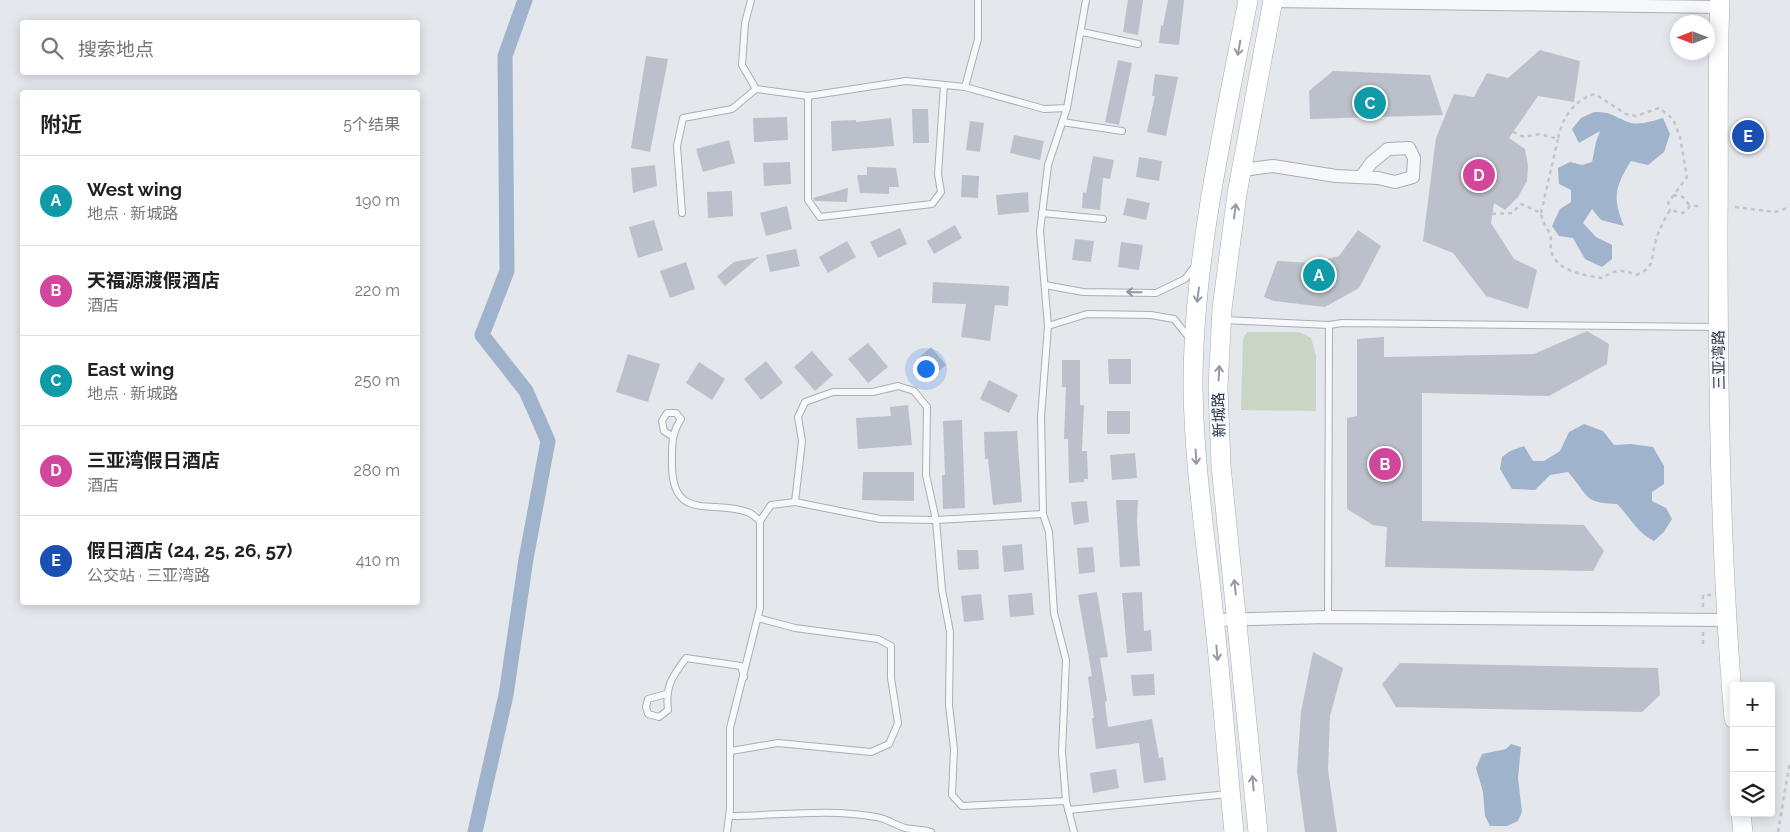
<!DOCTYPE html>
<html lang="zh">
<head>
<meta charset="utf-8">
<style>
	:root { --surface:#fff; --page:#f2f2f2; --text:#222; --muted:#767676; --line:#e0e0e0; --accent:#d1495b }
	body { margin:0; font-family:Raleway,"Noto Sans SC",sans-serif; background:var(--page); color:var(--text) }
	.controls { position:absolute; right:15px; bottom:15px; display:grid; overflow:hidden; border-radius:5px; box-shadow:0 2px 12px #0003 }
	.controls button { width:45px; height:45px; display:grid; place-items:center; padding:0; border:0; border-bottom:1px solid var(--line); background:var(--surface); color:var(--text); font:25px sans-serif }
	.compass { position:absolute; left:1670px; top:15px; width:45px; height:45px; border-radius:50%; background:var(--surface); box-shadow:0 2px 12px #0003; rotate:270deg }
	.you { position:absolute; left:925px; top:368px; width:18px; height:18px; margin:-12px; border:4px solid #fff; border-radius:50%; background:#1a73e8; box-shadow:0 0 0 8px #1a73e833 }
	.badge { display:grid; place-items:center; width:32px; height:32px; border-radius:50%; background:var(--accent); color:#fff; font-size:16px; font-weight:700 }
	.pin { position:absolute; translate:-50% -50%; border:2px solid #fff; box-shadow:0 1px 5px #0006 }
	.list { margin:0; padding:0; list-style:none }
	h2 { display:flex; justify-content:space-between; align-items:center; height:65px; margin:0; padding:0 20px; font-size:21px }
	h2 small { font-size:16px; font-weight:400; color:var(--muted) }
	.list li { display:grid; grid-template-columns:32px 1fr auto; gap:15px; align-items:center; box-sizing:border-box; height:90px; padding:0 20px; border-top:1px solid var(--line) }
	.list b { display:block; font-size:19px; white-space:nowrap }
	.list p { margin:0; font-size:16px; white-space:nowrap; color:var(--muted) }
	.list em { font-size:16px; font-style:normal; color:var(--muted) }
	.icon { flex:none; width:28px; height:28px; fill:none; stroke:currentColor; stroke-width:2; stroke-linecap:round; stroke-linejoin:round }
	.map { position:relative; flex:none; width:1790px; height:832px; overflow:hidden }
	.search { position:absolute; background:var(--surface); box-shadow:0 2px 12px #0003; left:20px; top:20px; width:400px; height:55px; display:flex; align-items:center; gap:12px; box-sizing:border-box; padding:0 18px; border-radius:5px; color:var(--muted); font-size:19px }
	.panel { position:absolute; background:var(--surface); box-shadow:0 2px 12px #0003; left:20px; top:90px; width:400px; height:515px; border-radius:5px }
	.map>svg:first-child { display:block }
</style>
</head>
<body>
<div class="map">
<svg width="1790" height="832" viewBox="0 0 1790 832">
	<rect width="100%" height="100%" fill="#e4e7ec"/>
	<polygon fill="#c9d6c5" points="1247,332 1299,332 1311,338 1316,356 1316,411 1241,410 1243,339"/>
	<g fill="#9fb4cc">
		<path d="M1594,112C1613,112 1612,116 1628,122C1638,126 1653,121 1663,118L1670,134L1664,152L1648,165L1631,161C1615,187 1612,197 1624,226L1601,220L1592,209L1583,223L1596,237L1612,245V259L1602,267L1585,259L1573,238L1559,236L1552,226L1560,209L1571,202V190L1559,184L1558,168L1570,162L1582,165L1592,162L1596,142L1600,131L1579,143L1572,129L1581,118Z"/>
		<path d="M1584,424L1603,431L1614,445L1631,444L1653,447L1664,466V484L1652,492V501L1666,508L1672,519L1664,532L1654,541C1636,532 1631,518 1617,504C1582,503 1589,495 1568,472L1550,475L1535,490L1512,489L1500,469L1502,457L1510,451L1524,446L1533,461H1544L1560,451L1569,432Z"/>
		<polygon points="1511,744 1521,747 1518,778 1522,812 1518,821 1507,826 1490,826 1485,816 1483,792 1476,768 1482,754 1506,749"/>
	</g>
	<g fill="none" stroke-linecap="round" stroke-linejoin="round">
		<polyline stroke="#9fb4cc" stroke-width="15" points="475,832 506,695 526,559 548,441 526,391 482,335 507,271 505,56 525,0"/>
	</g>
	<g fill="#bbc0ca">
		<polygon points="1128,0 1143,0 1138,35 1123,32"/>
		<polygon points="1168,0 1184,0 1179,45 1159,43 1161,25 1163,26"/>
		<polygon points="1540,50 1580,61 1574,102 1538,96 1509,138 1525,149 1528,166 1527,181 1518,197 1505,210 1494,203 1491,223 1514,259 1537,270 1528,309 1486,296 1453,253 1423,241 1436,138 1454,94 1474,97 1487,73 1508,78"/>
		<polygon points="646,56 668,59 650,152 631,148"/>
		<polygon points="1118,60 1132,63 1119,125 1105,122"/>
		<polygon points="1333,71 1430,75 1443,115 1310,119 1309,91"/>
		<polygon points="1155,74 1178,77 1166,136 1147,132 1155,96 1152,96"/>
		<polygon points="912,109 928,109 929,143 913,143"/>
		<polygon points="787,117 788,140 754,142 753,118"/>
		<polygon points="891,118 894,146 832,151 831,121 856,120 856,122"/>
		<polygon points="970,121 984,123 980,152 966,150"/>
		<polygon points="1014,135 1044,141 1040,160 1010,153"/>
		<polygon points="729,140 735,163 703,172 696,149"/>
		<polygon points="1093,156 1114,160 1110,179 1103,178 1100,210 1082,208 1083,192 1086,193"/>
		<polygon points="1139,157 1162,161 1159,181 1136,177"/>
		<polygon points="790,162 791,184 764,186 763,163"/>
		<polygon points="655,165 657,186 633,193 631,168"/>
		<polygon points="867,167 896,168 899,187 889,187 889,194 860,193 857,175 867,175"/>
		<polygon points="962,175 979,176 978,198 961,197"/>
		<polygon points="848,188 847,202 815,201 813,198"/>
		<polygon points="732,191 733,216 708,218 707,192"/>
		<polygon points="1028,192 1029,212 998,215 996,195"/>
		<polygon points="1127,198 1150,203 1146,220 1123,215"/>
		<polygon points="787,206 792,229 766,236 760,213"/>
		<polygon points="654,220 663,250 638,258 629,227"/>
		<polygon points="955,225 962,238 934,254 927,241"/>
		<polygon points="900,228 907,244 878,258 870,242"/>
		<polygon points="1358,230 1381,246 1359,288 1325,307 1274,301 1264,297 1277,261 1312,263 1339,256"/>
		<polygon points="1075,239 1094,241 1091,262 1072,260"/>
		<polygon points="847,241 856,257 828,273 819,257"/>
		<polygon points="1121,242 1143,245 1139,270 1118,267"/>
		<polygon points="796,249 800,266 770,272 766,255"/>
		<polygon points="759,257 725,286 717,276 734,262"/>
		<polygon points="686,262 695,289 670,298 660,271"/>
		<polygon points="933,282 1009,286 1008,306 995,305 990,341 961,337 966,304 932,303"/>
		<polygon points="1587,331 1609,344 1607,364 1549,396 1422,393 1422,521 1584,525 1604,551 1593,571 1385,567 1387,527 1373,525 1347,509 1347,418 1357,416 1357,339 1384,337 1384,357 1534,354"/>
		<polygon points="868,343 888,367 868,383 848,359"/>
		<polygon points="931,347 946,365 928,380 914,362"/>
		<polygon points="812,351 833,375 815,391 794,367"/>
		<polygon points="628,354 660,364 648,402 616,392"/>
		<polygon points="1108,359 1131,359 1131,384 1109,384"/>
		<polygon points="1062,360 1080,360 1080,405 1084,405 1082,451 1087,451 1088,479 1084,479 1084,482 1069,483 1068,439 1064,439 1066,387 1062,387"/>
		<polygon points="766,361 783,383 761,400 744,379"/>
		<polygon points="699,362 725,379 712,400 686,383"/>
		<polygon points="989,380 1018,395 1009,413 980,399"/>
		<polygon points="908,405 912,445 858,449 856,418 891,416 890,407"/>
		<rect x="1107" y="411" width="23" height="23"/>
		<polygon points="962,420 965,508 943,509 942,475 945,475 943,421"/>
		<polygon points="1017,431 1022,502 993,505 988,459 985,459 984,432"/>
		<polygon points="1135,453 1137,478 1112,480 1110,455"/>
		<polygon points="863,472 914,472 914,501 862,500"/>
		<polygon points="1116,500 1138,500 1137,522 1140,566 1120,567"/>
		<polygon points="1087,501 1089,522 1074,525 1071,502"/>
		<polygon points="1022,544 1024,570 1004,572 1002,546"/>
		<polygon points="1093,547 1095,572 1079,574 1077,548"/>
		<polygon points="957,550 978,550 979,569 958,570"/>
		<polygon points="1097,592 1108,657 1100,658 1107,701 1105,702 1108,727 1152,719 1159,758 1163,757 1166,780 1144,783 1139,743 1096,749 1092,718 1094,718 1088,677 1092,676 1078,595"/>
		<polygon points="1142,592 1144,631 1151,630 1152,651 1127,653 1122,593"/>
		<polygon points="1032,593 1034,615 1010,617 1008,595"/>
		<polygon points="981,594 984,620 964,622 961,596"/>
		<polygon points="1313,652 1343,668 1330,716 1328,770 1337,832 1305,832 1297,771 1301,712"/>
		<polygon points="1400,663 1658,668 1660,695 1642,712 1396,707 1382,684"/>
		<polygon points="1154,674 1155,695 1133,696 1131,675"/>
		<polygon points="1116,769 1119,788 1093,793 1090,773"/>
	</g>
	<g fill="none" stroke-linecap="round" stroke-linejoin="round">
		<defs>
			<g id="lane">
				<polyline points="751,0 745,23 742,65 756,89"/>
				<polyline points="1082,32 1138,44"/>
				<polyline points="965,87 978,39 978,0"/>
				<polyline points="808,96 808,200 820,217 932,204 941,192 938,174 944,85"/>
				<polyline points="1067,108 1048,165 1040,231 1048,326 1041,417 1043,514 1049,532 1054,613 1066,660 1062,752 1066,801 1074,832"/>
				<polyline points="1062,122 1122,131"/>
				<polyline points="682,213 677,146 683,118 732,109 756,89 808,96 906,81 965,87 1044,109 1067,108 1086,0"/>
				<polyline points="1042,213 1103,219"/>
				<polyline points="1045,285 1083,292 1156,293 1185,279 1195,266"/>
				<polyline points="1223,320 1329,325 1342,323 1717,327"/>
				<polyline points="1048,326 1087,314 1151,315 1174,319 1190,339"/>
				<path d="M672,436L664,431L662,421L667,413H676L681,419C671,434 672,446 672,464C672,523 713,499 747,512C752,513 756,518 760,521"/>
				<polyline points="795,502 802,441 798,417 805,402 833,392 873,392 898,386 914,391 927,407 926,475 936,520 942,590 950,632 949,705 954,749 952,795 962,806 1066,801"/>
				<polyline points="1328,617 1329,325"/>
				<path d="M666,694L648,699L646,707L648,714L659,717L668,710C665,686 672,677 686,658L741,666L744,677"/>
				<polyline points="731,751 778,743 871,752 889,744 898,723 891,678 891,646 878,639 795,628 758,618"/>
				<polyline points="1068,810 1228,794"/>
				<path d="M729,816C778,816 827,808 876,817C886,818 895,825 905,828C913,830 923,829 931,832"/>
				<polyline points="727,832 730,809 730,728 760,608 760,521 771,505 795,502 880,519 936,520 1043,514"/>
			</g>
			<g id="street">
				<polyline points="1273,1 1720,7"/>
				<polyline points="1242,170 1273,166 1336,176 1378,178 1395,182 1413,177 1414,158 1409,148 1388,149 1371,163 1361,177"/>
				<polyline points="1214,620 1328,617 1726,620"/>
			</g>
			<g id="primary">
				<path d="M1720,0C1717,74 1719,149 1718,223C1718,389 1720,554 1734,719"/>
				<polyline points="1741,813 1743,832"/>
				<path d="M1234,832C1227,761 1222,689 1214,618C1206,541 1194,465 1193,387C1193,257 1224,127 1248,0"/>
				<polyline points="1258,832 1221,466 1218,388 1222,309 1237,194 1273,0"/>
			</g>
		</defs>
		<use href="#lane" stroke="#a9aeb7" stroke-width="8"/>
		<use href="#street" stroke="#a9aeb7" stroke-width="14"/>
		<use href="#primary" stroke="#a3abb8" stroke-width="20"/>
		<g stroke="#c2c5cb" stroke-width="2.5" stroke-dasharray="4 4" stroke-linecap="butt">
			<path d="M1513,132L1524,137L1540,134L1558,139C1561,119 1575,99 1595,94L1626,114L1636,116L1659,108L1673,119L1680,137L1687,177L1668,203L1670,210"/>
			<polyline points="1673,195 1683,197 1690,206"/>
			<polyline points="1735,207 1775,212 1790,207"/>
			<polyline points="1541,213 1558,139"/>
			<path d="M1492,214L1512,213L1521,204L1541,213C1542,222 1546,226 1550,234C1552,239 1550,245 1551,250C1555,271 1585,276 1603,278C1615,269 1622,269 1636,275C1657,267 1650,257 1656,240C1659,229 1665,219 1670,210L1683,213L1690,206H1702"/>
			<polyline points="1703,607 1703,595 1711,595"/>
			<polyline points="1703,632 1703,646"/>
			<polyline points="1778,832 1790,761"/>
		</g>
		<use href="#lane" stroke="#f7f8fa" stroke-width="6"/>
		<use href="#street" stroke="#f7f8fa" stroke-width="12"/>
		<use href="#primary" stroke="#fff" stroke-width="19"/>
	</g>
	<defs><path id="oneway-shaft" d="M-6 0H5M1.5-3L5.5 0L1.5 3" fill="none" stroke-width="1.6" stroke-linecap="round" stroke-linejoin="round" transform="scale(1.25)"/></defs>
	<g stroke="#959aa2">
		<use href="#oneway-shaft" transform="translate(1239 48) rotate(100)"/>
		<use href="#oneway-shaft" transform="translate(1235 211) rotate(-82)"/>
		<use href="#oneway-shaft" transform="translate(1198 295) rotate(97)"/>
		<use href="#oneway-shaft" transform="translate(1219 373) rotate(-87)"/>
		<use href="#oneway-shaft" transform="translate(1196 457) rotate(87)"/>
		<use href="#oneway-shaft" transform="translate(1235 587) rotate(-96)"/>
		<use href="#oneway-shaft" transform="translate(1217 653) rotate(85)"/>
		<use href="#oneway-shaft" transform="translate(1253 783) rotate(-95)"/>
	</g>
	<use stroke="#9196a0" href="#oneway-shaft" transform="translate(1134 292) rotate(-179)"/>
	<g text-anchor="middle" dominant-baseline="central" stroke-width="4" stroke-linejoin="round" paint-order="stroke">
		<g font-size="15" fill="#2b3445" stroke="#f4f6f9">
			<text transform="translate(1719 360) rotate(-91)">三亚湾路</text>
			<text transform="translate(1219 415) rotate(-92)">新城路</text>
		</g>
	</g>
</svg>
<div class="controls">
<button>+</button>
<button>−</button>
<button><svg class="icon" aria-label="layers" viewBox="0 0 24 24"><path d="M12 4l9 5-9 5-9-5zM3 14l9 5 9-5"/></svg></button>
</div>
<svg class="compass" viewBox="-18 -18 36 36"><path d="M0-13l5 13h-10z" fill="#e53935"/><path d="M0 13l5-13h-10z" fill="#767676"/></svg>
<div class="you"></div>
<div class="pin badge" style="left:1319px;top:275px;background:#0f9aa8">A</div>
<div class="pin badge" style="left:1385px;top:464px;background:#d1479c">B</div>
<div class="pin badge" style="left:1370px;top:103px;background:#0f9aa8">C</div>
<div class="pin badge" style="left:1479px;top:175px;background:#d1479c">D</div>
<div class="pin badge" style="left:1748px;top:136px;background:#1a4fb4">E</div>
<div class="search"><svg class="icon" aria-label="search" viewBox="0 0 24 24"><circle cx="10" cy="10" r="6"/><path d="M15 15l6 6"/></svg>搜索地点</div>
<section class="panel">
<h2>附近<small>5个结果</small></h2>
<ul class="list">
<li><span class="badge" style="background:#0f9aa8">A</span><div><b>West wing</b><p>地点 · 新城路</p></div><em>190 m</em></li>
<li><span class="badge" style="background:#d1479c">B</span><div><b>天福源渡假酒店</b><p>酒店</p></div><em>220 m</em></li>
<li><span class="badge" style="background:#0f9aa8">C</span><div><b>East wing</b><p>地点 · 新城路</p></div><em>250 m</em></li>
<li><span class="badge" style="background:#d1479c">D</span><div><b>三亚湾假日酒店</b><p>酒店</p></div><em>280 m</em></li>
<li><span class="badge" style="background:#1a4fb4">E</span><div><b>假日酒店 (24, 25, 26, 57)</b><p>公交站 · 三亚湾路</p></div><em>410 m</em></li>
</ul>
</section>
</div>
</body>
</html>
